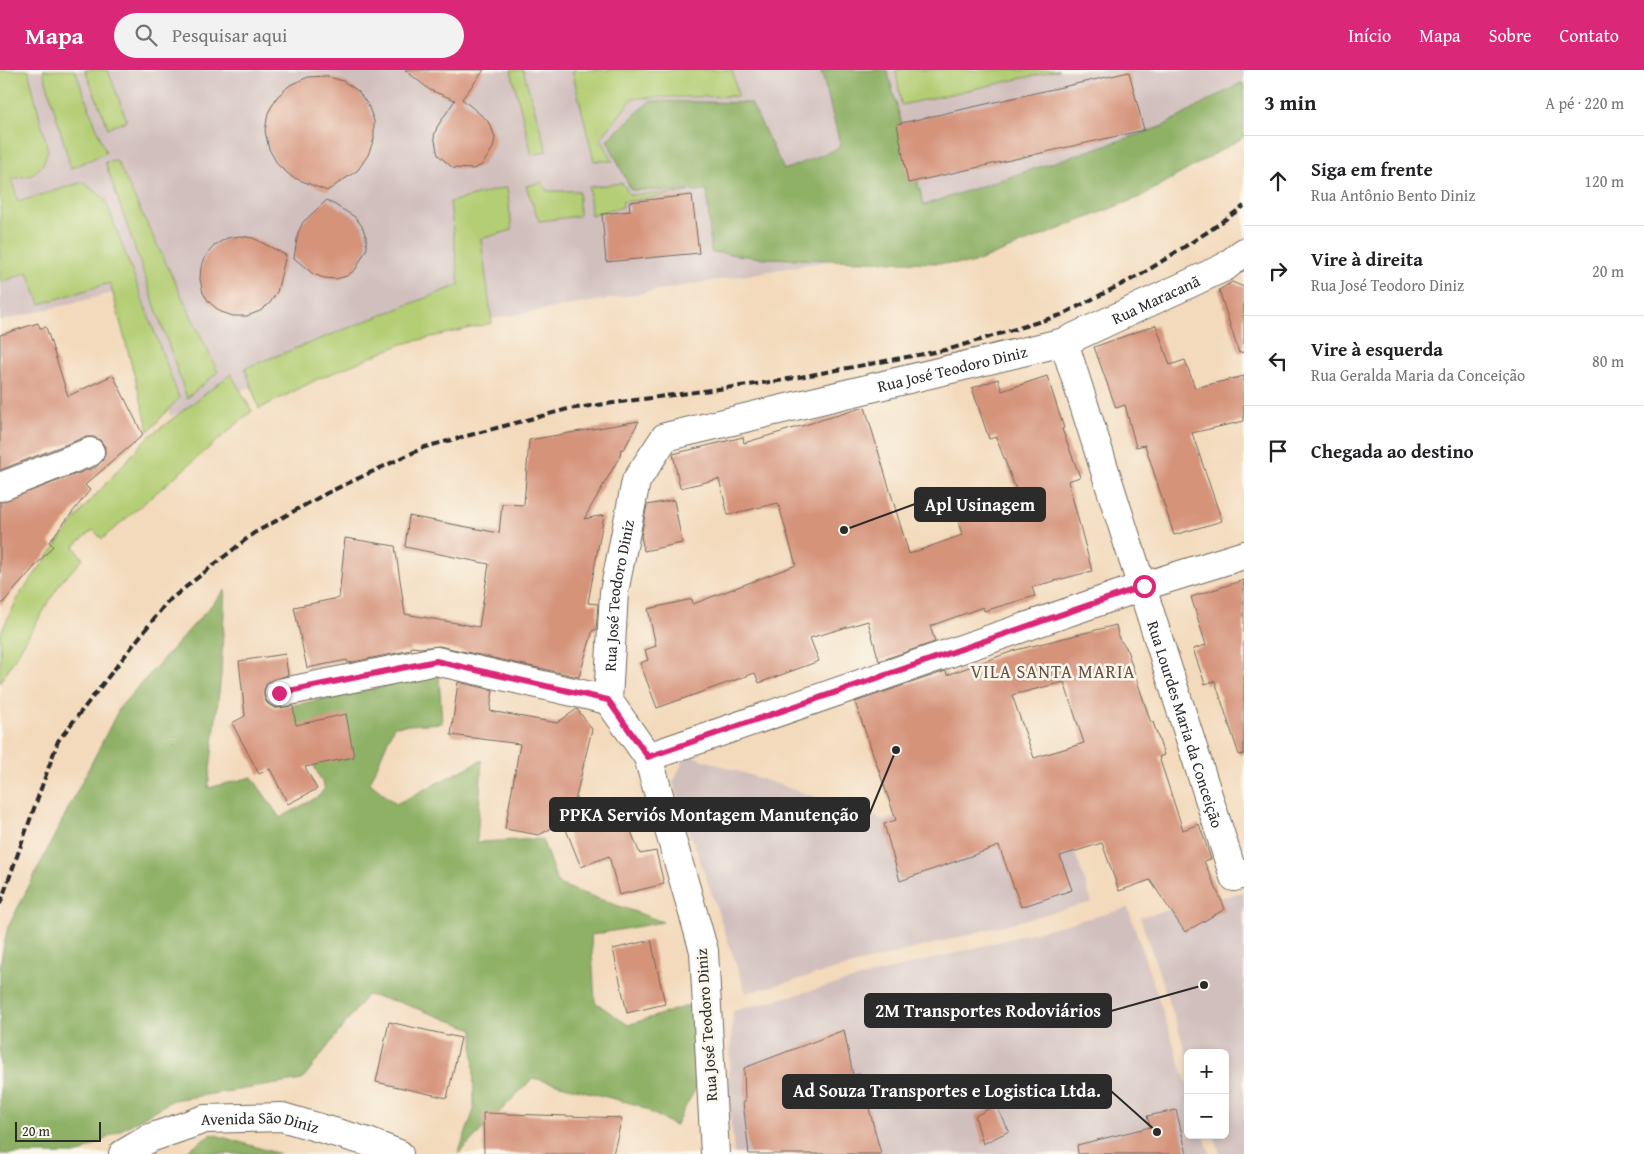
<!DOCTYPE html>
<html lang="pt">
<head>
<meta charset="utf-8">
<style>
	:root { --surface:#fff; --page:#f2f2f2; --text:#202124; --muted:#757577; --line:#e0e0e0; --accent:#db2777 }
	body { margin:0; font-family:"Gentium Book Plus",serif; background:var(--page); color:var(--text) }
	.controls { position:absolute; right:15px; bottom:15px; display:grid; overflow:hidden; border-radius:8px; box-shadow:0 2px 8px #0003 }
	.controls button { width:45px; height:45px; display:grid; place-items:center; padding:0; border:0; border-bottom:1px solid var(--line); background:var(--surface); color:var(--text); font:25px sans-serif }
	.scale { position:absolute; left:15px; bottom:12px; width:86px; box-sizing:border-box; padding-left:5px; border:2px solid #2b2b2b; border-top:0; font-size:14px; line-height:18px; white-space:nowrap; color:#2b2b2b; -webkit-text-stroke:4px #fbf7ec; paint-order:stroke }
	.stop { position:absolute; width:15px; height:15px; margin:-11px; border:4px solid #db2777; border-radius:50%; background:#fff }
	.stop.end { background:#db2777; border-color:#fff; box-shadow:0 1px 5px #0008 }
	.list { margin:0; padding:0; list-style:none }
	h2 { display:flex; justify-content:space-between; align-items:center; height:65px; margin:0; padding:0 20px; font-size:21px }
	h2 small { font-size:16px; font-weight:400; color:var(--muted) }
	.list li { display:grid; grid-template-columns:32px 1fr auto; gap:15px; align-items:center; box-sizing:border-box; height:90px; padding:0 20px; border-top:1px solid var(--line) }
	.list b { display:block; font-size:19px; white-space:nowrap }
	.list p { margin:0; font-size:16px; white-space:nowrap; color:var(--muted) }
	.list em { font-size:16px; font-style:normal; color:var(--muted) }
	.icon { flex:none; width:28px; height:28px; fill:none; stroke:currentColor; stroke-width:2; stroke-linecap:round; stroke-linejoin:round }
	.map { position:relative; flex:none; width:1244px; height:1084px; overflow:hidden }
	header { display:flex; align-items:center; gap:30px; box-sizing:border-box; height:70px; padding:0 25px; background:var(--accent); color:#fff }
	header strong { font-size:24px }
	nav { display:flex; gap:28px; margin-inline-start:auto; font-size:18px }
	.search { width:350px; height:45px; background:var(--page); display:flex; align-items:center; gap:12px; box-sizing:border-box; padding:0 18px; border-radius:28px; color:var(--muted); font-size:19px }
	main { display:flex }
	aside { flex:1; background:var(--surface) }
	.map>svg:first-child { display:block }
</style>
</head>
<body>
<header>
<strong>Mapa</strong>
<div class="search"><svg class="icon" aria-label="search" viewBox="0 0 24 24"><circle cx="10" cy="10" r="6"/><path d="M15 15l6 6"/></svg>Pesquisar aqui</div>
<nav><a>Início</a><a>Mapa</a><a>Sobre</a><a>Contato</a></nav>
</header>
<main>
<div class="map">
<svg width="1244" height="1084" viewBox="0 0 1244 1084">
	<rect width="100%" height="100%" fill="#fbf7ec"/>
	<filter id="ink" filterUnits="userSpaceOnUse"><feTurbulence type="fractalNoise" baseFrequency=".02" numOctaves="2"/><feDisplacementMap in="SourceGraphic" scale="10" xChannelSelector="R" yChannelSelector="G"/><feConvolveMatrix kernelMatrix="1 2 1 2 8 2 1 2 1" color-interpolation-filters="sRGB"/></filter>
	<filter id="wash" filterUnits="userSpaceOnUse"><feTurbulence type="fractalNoise" baseFrequency=".0096" numOctaves="4" result="noise"/><feDisplacementMap in="SourceGraphic" scale="20" xChannelSelector="R" yChannelSelector="G"/><feGaussianBlur stdDeviation="1.12" result="paint"/><feColorMatrix in="noise" values="0 0 0 0 0 0 0 0 0 0 0 0 0 0 0 0 0 1.4 0 .05"/><feComposite in="paint" operator="in"/></filter>
	<g filter="url(#wash)">
		<rect width="100%" height="100%" fill="#f3dabc"/>
		<g fill="#d1bfbe">
			<polygon points="0,0 1244,0 1244,63 1084,147 398,265 170,346 125,220 0,251"/>
			<polygon points="686,684 885,750 1047,701 1092,832 746,923 673,713"/>
			<polygon points="1244,822 1244,1081 1240,1084 1220,1084 1214,1065 1225,1065 1225,983 1188,983 1188,988 1140,847"/>
			<polygon points="1128,838 1188,1017 1188,1065 1204,1065 1210,1084 734,1084 728,1021 733,941"/>
		</g>
		<g fill="#b4ce74" stroke="#707c50">
			<polygon points="0,0 28,0 48,80 43,94 32,105 12,109 18,132 83,112 105,129 179,328 149,361 110,213 40,234 28,202 0,213"/>
			<polygon points="43,0 75,0 106,83 71,98"/>
			<polygon points="85,0 108,0 127,51 108,58"/>
			<polygon points="511,0 523,0 547,81 532,85"/>
			<polygon points="572,0 732,0 738,26 633,28 601,68 613,91 594,91"/>
			<polygon points="896,0 1059,0 901,35"/>
			<polygon points="117,91 218,302 187,328 105,92"/>
			<polygon points="542,112 547,121 579,121 579,146 539,151 526,116"/>
			<polygon points="622,113 630,125 689,122 622,132 623,137 591,145 589,117"/>
			<polygon points="507,117 512,160 481,169 492,253 402,274 316,310 259,339 245,298 459,215 450,132"/>
			<polygon points="231,304 252,341 102,469 93,460 74,476 83,489 61,512 0,613 0,564 20,524 84,438 146,369"/>
		</g>
		<g fill="#8fb166" stroke="#5d6e48">
			<polygon points="821,0 887,0 924,135 1161,57 1241,13 1244,14 1244,67 1140,127 971,194 762,188 711,182 707,121 631,120 607,70 650,31 751,33 784,100 841,77"/>
			<polygon points="225,520 221,605 208,718 252,707 280,748 319,726 325,718 285,637 439,605 442,653 394,656 370,713 396,734 482,690 477,772 542,769 558,814 663,852 591,865 595,932 628,955 696,933 697,1016 675,1056 638,1035 533,1008 458,1084 474,1040 473,959 399,932 367,925 302,1010 173,1030 79,1084 0,1084 0,894 8,857 120,637"/>
			<polygon points="212,1064 280,1084 182,1084"/>
		</g>
		<g id="blocks">
			<g fill="#d5937a" fill-rule="evenodd">
				<polygon points="405,0 484,0 462,29 487,50 492,59 495,68 493,78 482,95 473,99 453,98 438,85 434,66 437,57 455,30 430,20"/>
				<polygon points="1129,2 1144,60 908,113 897,54"/>
				<polygon points="326,6 343,11 358,21 368,35 374,51 374,69 368,85 358,100 327,121 292,107 278,95 269,79 265,61 268,43 277,27 290,15 308,7"/>
				<polygon points="692,125 699,183 606,192 602,144 630,141 629,132"/>
				<polygon points="327,130 355,147 362,156 366,167 367,178 356,199 347,206 336,209 324,208 313,204 294,188 298,163 303,152"/>
				<polygon points="240,166 253,168 286,185 277,222 270,233 260,241 247,246 233,246 221,242 210,233 203,223 200,209 201,197 207,184 215,175 227,168"/>
				<polygon points="1232,212 1244,217 1244,282 1239,283 1219,220"/>
				<polygon points="38,253 40,258 46,257 68,326 113,305 143,365 85,415 90,420 49,472 53,476 0,536 0,432 96,397 102,391 105,384 105,377 100,370 93,367 85,367 0,400 0,265"/>
				<polygon points="1156,255 1170,295 1185,290 1195,318 1244,306 1244,351 1192,363 1222,451 1174,465 1145,375 1136,377 1125,335 1116,338 1094,277"/>
				<polygon points="1047,306 1064,358 1062,359 1080,407 1068,411 1092,501 1032,517 1035,526 984,541 983,537 930,556 935,572 879,591 868,551 810,568 819,591 759,613 755,603 657,638 640,593 648,590 645,580 656,576 648,539 692,529 693,534 796,495 778,433 728,445 719,409 680,418 673,384 743,367 744,373 865,337 909,484 962,465 958,451 1021,433 996,367 989,369 972,318 998,309 1002,321"/>
				<polygon points="639,351 624,379 621,379 620,386 584,449 604,445 588,533 598,534 596,560 593,560 579,607 439,576 420,578 411,577 411,580 348,593 347,590 307,598 294,537 339,528 345,468 395,476 405,544 479,557 489,494 405,477 409,446 499,463 502,434 524,435 529,370"/>
				<polygon points="674,430 682,473 644,481 641,466 647,435"/>
				<polygon points="1244,510 1244,684 1239,685 1215,611 1205,614 1193,579 1206,575 1191,527"/>
				<path d="M1116,555L1119,569L1126,577L1151,653L1153,652L1164,685L1159,687L1183,760L1199,754L1211,789L1204,791L1225,839L1185,862L1150,810L1119,821L1102,773L1060,786L1072,820L1021,837L999,776L900,811L884,754L896,750L855,632L946,601L947,605L1016,580ZM1064,612L1084,673L1034,688L1012,625Z"/>
				<polygon points="285,584 288,605 268,612 264,619 264,626 267,633 275,638 293,636 296,655 346,644 354,687 305,697 317,719 288,734 270,699 259,704 232,653 245,646 239,591"/>
				<polygon points="458,612 493,620 490,641 557,653 577,639 592,659 572,744 602,755 625,746 640,784 656,781 664,814 619,825 609,786 581,797 563,752 539,765 505,759 520,674 451,665"/>
				<polygon points="651,870 665,934 627,943 613,879"/>
				<polygon points="389,952 461,968 447,1028 376,1012"/>
				<polygon points="844,960 853,1005 860,1004 881,1084 749,1084 743,1032 745,1032 744,998"/>
				<polygon points="996,1035 1009,1061 983,1074 975,1046"/>
				<polygon points="1176,1040 1187,1084 1078,1084 1077,1075 1150,1057 1147,1046"/>
				<polygon points="483,1043 622,1048 613,1084 484,1084"/>
			</g>
		</g>
	</g>
	<g filter="url(#ink)">
		<use href="#blocks" fill-opacity="0" stroke="#71685e" stroke-width="1"/>
		<g fill="none" stroke-linecap="round" stroke-linejoin="round">
			<defs>
				<g id="minor">
					<path id="s1" d="M1064,272L1234,807L1244,804"/>
					<polyline points="0,417 90,382"/>
					<polyline points="279,623 436,591 608,630"/>
					<polyline points="648,687 1144,516 1244,485"/>
					<path id="s2" d="M123,1084L150,1068L205,1049L282,1047L368,1072L399,1084"/>
					<path id="s3" d="M715,1084L704,881L648,687L608,630L614,522L636,411L665,367L1064,272L1225,197L1244,182"/>
				</g>
			</defs>
			<use href="#minor" stroke="#71685e" stroke-width="30"/>
			<use href="#minor" stroke="#fff" stroke-width="28"/>
			<polyline stroke="#2b2b2b" stroke-width="4" stroke-dasharray="8 4" stroke-linecap="butt" points="0,834 58,671 167,532 254,463 327,423 425,377 568,339 778,311 950,279 1061,245 1142,204 1209,161 1244,136"/>
		</g>
	</g>
	<g fill="none" stroke-linecap="round" stroke-linejoin="round" filter="url(#ink)">
		<polyline stroke="#db2777" stroke-width="6" points="279,623 436,591 608,630 648,687 1144,516"/>
	</g>
	<g text-anchor="middle" dominant-baseline="central" stroke-width="5" stroke-linejoin="round" paint-order="stroke">
		<g font-size="16" fill="#2b2b2b" stroke="#fbf7ec">
			<text stroke="none"><textPath href="#s3" startOffset="1260">Rua Maracanã</textPath></text>
			<text stroke="none"><textPath href="#s3" startOffset="1044">Rua José Teodoro Diniz</textPath></text>
			<text stroke="none"><textPath href="#s3" startOffset="580">Rua José Teodoro Diniz</textPath></text>
			<text stroke="none"><textPath href="#s1" startOffset="401">Rua Lourdes Maria da Conceição</textPath></text>
			<text transform="translate(706 955) rotate(-94)">Rua José Teodoro Diniz</text>
			<text stroke="none"><textPath href="#s2" startOffset="145">Avenida São Diniz</textPath></text>
		</g>
		<g font-size="18" letter-spacing="1" fill="#664f47" stroke="#fbf7ec">
			<text x="1053" y="601">VILA SANTA MARIA</text>
		</g>
	</g>
	<path fill="none" stroke="#2b2b2b" stroke-width="2" d="M844 460L915 434M896 680L869 745M1204 915L1111 941M1157 1062L1111 1021"/>
	<g fill="#2b2b2b" stroke="#fbf7ec" stroke-width="2">
		<circle cx="844" cy="460" r="5"/>
		<circle cx="896" cy="680" r="5"/>
		<circle cx="1204" cy="915" r="5"/>
		<circle cx="1157" cy="1062" r="5"/>
	</g>
	<g fill="#2b2b2b" stroke="#2b2b2b" stroke-width="2">
		<rect x="915" y="418" width="130" height="33" rx="5"/>
		<rect x="550" y="728" width="319" height="33" rx="5"/>
		<rect x="865" y="924" width="246" height="33" rx="5"/>
		<rect x="783" y="1005" width="328" height="33" rx="5"/>
	</g>
	<g font-size="18" text-anchor="middle" font-weight="bold" fill="#fff">
		<text x="980" y="441">Apl Usinagem</text>
		<text x="709" y="751">PPKA Serviós Montagem Manutenção</text>
		<text x="988" y="947">2M Transportes Rodoviários</text>
		<text x="947" y="1027">Ad Souza Transportes e Logistica Ltda.</text>
	</g>
</svg>
<div class="controls">
<button>+</button>
<button>−</button>
</div>
<div class="scale">20 m</div>
<div class="stop" style="left:1144px;top:516px"></div>
<div class="stop end" style="left:279px;top:623px"></div>
</div>
<aside>
<h2>3 min<small>A pé · 220 m</small></h2>
<ul class="list">
<li><svg class="icon" aria-label="ahead" viewBox="0 0 24 24"><path d="M12 20V5M6 11l6-6 6 6"/></svg><div><b>Siga em frente</b><p>Rua Antônio Bento Diniz</p></div><em>120 m</em></li>
<li><svg class="icon" aria-label="right" viewBox="0 0 24 24"><path d="M7 20v-9h11M14 6l5 5-5 5"/></svg><div><b>Vire à direita</b><p>Rua José Teodoro Diniz</p></div><em>20 m</em></li>
<li><svg class="icon" aria-label="left" viewBox="0 0 24 24"><path d="M17 20v-9H6M10 6l-5 5 5 5"/></svg><div><b>Vire à esquerda</b><p>Rua Geralda Maria da Conceição</p></div><em>80 m</em></li>
<li><svg class="icon" aria-label="arrive" viewBox="0 0 24 24"><path d="M6 21V4h12l-3 4 3 4H6"/></svg><div><b>Chegada ao destino</b></div></li>
</ul>
</aside>
</main>
</body>
</html>
